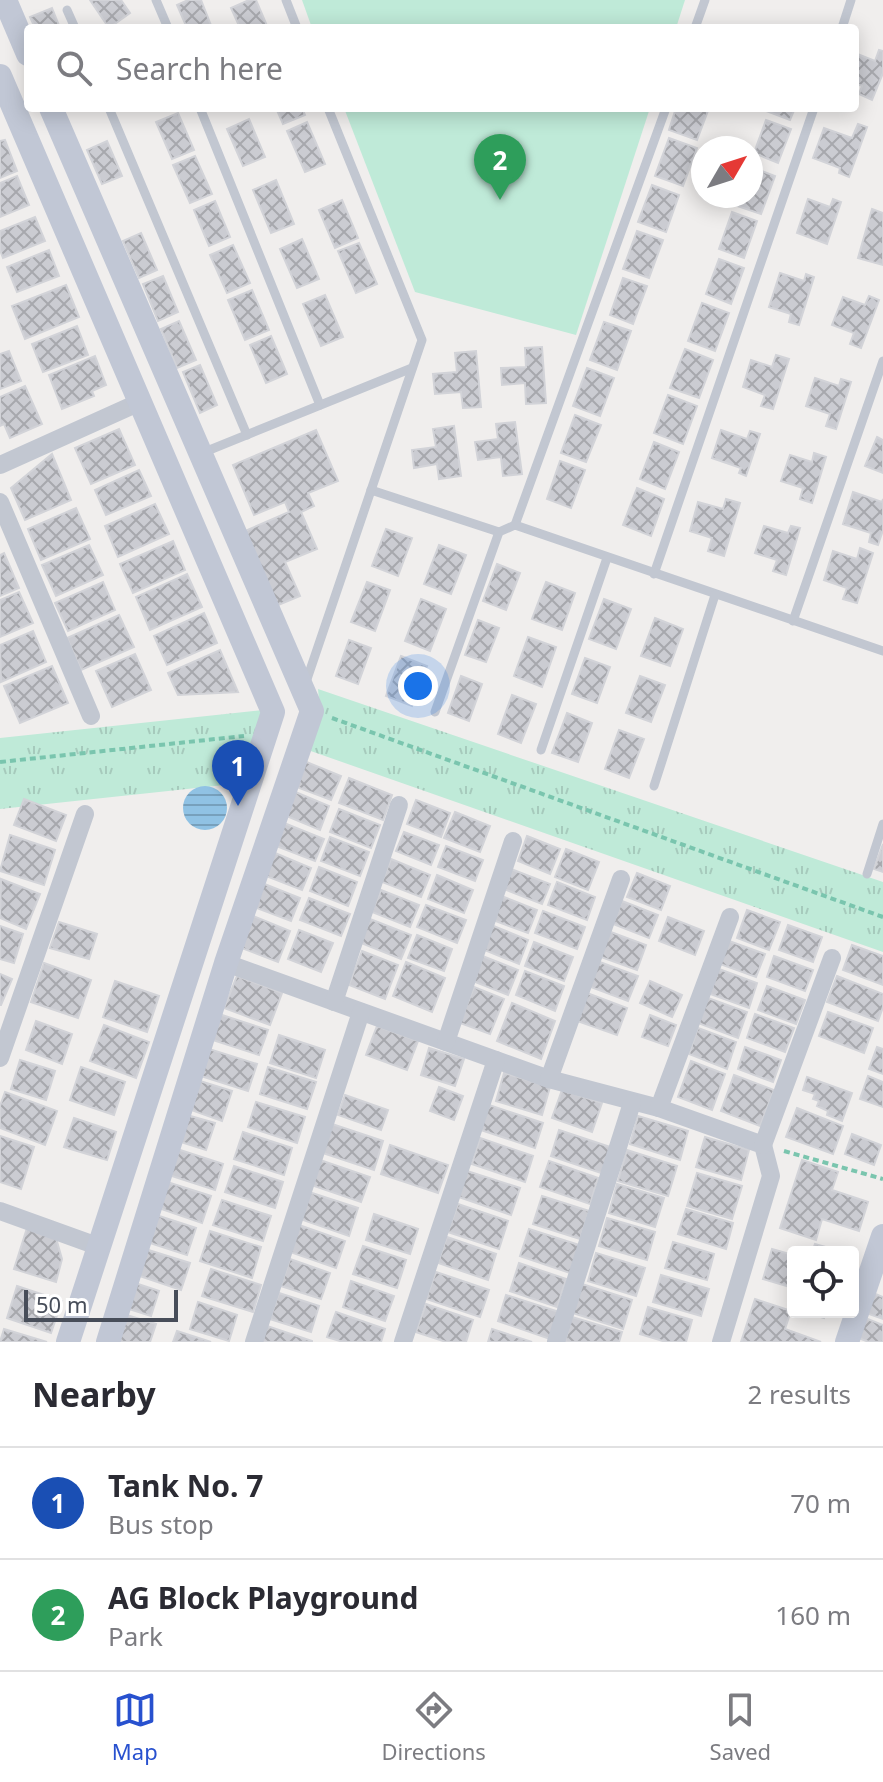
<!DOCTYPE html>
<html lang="en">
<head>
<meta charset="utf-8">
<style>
	:root { --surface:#fff; --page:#f2f2f3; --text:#2b2b33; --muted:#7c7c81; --line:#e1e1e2; --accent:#2851cf }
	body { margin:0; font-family:"Noto Sans",sans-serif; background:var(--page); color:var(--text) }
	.controls { position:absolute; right:24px; bottom:24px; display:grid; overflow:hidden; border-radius:8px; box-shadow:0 4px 20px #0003 }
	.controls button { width:72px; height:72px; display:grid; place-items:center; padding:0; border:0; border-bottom:2px solid var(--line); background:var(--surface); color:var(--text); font:40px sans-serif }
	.compass { position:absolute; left:691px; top:136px; width:72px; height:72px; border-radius:50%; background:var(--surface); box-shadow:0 4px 20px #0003; rotate:51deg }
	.scale { position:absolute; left:24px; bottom:20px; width:154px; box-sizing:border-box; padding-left:8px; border:4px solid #474d59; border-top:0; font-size:22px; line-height:28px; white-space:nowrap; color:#474d59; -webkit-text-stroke:6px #fff; paint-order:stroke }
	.you { position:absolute; left:418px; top:686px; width:28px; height:28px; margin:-20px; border:6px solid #fff; border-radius:50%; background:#1a73e8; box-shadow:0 0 0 12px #1a73e833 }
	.badge { display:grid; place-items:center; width:52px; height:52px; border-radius:50%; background:var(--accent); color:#fff; font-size:26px; font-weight:700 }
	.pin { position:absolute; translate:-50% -66px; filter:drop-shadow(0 2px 4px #0008) }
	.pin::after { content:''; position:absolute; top:42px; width:28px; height:24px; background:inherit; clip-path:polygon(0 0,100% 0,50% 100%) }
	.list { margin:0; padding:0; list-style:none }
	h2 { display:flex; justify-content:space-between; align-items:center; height:104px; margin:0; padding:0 32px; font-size:34px }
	h2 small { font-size:26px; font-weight:400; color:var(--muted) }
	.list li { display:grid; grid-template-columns:52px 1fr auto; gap:24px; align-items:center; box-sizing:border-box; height:112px; padding:0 32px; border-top:2px solid var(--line) }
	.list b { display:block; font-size:30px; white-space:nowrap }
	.list p { margin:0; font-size:26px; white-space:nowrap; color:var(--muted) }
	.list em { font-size:26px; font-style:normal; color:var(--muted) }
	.icon { flex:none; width:44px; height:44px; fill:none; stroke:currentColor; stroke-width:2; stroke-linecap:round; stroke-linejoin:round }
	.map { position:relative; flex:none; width:883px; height:1342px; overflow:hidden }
	.search { position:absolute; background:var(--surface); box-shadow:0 4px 20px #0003; left:24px; right:24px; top:24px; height:88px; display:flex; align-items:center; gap:20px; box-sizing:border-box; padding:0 28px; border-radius:8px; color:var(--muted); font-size:30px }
	.sheet { height:328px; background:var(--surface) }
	nav { display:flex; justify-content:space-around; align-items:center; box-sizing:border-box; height:112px; border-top:2px solid var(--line); background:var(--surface); font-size:22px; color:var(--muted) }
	nav a { display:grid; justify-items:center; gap:4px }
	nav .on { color:var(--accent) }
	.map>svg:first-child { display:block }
</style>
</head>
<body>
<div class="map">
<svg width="883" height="1342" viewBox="0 0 883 1342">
	<defs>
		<pattern id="grass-tufts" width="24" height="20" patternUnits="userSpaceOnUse" patternTransform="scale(2)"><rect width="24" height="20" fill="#bfead8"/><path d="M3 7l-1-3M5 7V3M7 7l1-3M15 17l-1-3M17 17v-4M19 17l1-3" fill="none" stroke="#a6cabc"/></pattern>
		<pattern id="water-rules" width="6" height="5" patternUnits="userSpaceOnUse" patternTransform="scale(2)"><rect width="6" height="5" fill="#90c2e4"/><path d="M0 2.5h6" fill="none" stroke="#77a0bc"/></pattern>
		<pattern id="building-cross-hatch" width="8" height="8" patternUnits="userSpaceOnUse" patternTransform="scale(2)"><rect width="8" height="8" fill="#cbccd2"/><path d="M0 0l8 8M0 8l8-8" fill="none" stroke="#a7a8ad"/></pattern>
	</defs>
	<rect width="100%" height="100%" fill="#f0eeed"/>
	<g fill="url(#grass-tufts)">
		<polygon points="318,689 883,882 883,952 305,749 320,711"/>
		<polygon points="263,710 243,783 0,809 0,738"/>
	</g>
	<g fill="#bfead8">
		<polygon points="302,0 685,0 676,28 312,28"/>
		<polygon points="344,108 650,108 576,335 415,292"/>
	</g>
	<circle fill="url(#water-rules)" cx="205" cy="808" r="22"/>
	<g fill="url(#building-cross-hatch)" stroke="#d2d3d8" stroke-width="2">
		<polygon points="90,0 121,0 130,13 109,28"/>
		<polygon points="188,0 201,0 212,28 187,28 177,5"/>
		<polygon points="249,0 256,0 268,28 240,28 231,8"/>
		<polygon points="52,8 60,28 35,28 30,17"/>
		<polygon points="879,50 883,51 883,73 872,100 859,94 862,86 855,83 855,53 875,61"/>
		<polygon points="276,108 302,108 305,115 283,124"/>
		<polygon points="676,108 709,108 697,140 669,130"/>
		<polygon points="767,108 795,108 790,120 766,111"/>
		<polygon points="178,113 194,150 172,159 156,122"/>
		<polygon points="249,119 265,157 243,166 227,129"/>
		<polygon points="766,120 791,129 778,163 754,153"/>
		<polygon points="307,122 325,164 305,172 287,131"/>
		<polygon points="858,124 867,127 849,177 839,173 840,168 813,158 824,128 852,138"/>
		<polygon points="669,138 697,148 683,186 655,176"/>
		<polygon points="5,140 17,171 0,178 0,141"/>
		<polygon points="107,141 122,176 102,184 87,150"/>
		<polygon points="195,156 212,194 190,203 173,165"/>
		<polygon points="751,167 775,176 761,214 734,205 738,196 751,196"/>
		<polygon points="17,176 29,205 0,217 0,183"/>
		<polygon points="276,180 294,224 271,233 253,190"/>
		<polygon points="652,185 679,195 666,232 638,222"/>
		<polygon points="808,199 830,207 833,199 841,202 827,244 797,233"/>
		<polygon points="342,200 358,238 335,248 319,210"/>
		<polygon points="215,201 230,237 209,246 194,210"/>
		<polygon points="872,209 883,213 883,265 858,258"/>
		<polygon points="732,212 757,221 744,258 719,249"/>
		<polygon points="35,217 45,241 3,258 0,250 0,231"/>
		<polygon points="637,231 663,240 649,278 623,269"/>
		<polygon points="141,233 157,270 139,278 123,241"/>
		<polygon points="302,239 319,279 297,288 280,249"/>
		<polygon points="359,243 377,284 356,293 338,251"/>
		<polygon points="233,245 250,283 227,293 210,255"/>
		<polygon points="49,250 59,276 17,292 7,267"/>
		<polygon points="719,259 744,268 731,304 706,294"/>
		<polygon points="780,273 804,281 806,274 814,277 799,325 789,322 791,314 769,307"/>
		<polygon points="163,276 178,312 158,321 143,284"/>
		<polygon points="623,278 647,286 633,324 610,315"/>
		<polygon points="66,285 79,317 25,339 12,306"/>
		<polygon points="252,290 269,330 245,340 228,300"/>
		<polygon points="325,295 343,337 321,346 303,304"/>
		<polygon points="869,296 879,300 861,348 850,344 854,333 832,325 843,297 865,305"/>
		<polygon points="702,303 729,313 715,351 688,341"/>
		<polygon points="179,321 196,360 177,368 161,329"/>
		<polygon points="604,322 631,331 617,370 590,360"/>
		<polygon points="77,326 88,355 43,372 32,344"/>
		<polygon points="271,336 287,374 266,383 250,345"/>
		<polygon points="542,347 546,403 526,404 525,383 502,385 501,368 526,367 525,348"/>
		<polygon points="685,349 713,360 699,398 670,388"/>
		<polygon points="9,351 21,381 0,389 0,354"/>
		<polygon points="476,351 481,407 463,408 461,392 435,394 433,374 457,372 455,353"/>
		<polygon points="776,355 789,359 773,409 761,406 765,395 743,387 751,360 772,367"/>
		<polygon points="95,356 106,385 92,391 94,396 62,409 49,375"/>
		<polygon points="200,365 217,405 200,413 183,372"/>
		<polygon points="587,368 614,378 600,416 573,406"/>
		<polygon points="815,378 839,386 841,379 851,382 836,429 826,426 830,414 806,406"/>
		<polygon points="25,386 42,424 10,438 4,424 0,426 0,397"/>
		<polygon points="668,395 697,406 683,444 654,433"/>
		<polygon points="575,415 601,425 586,462 561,453"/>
		<polygon points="515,422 522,474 503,476 501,457 478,460 475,442 498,439 496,424"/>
		<polygon points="454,426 461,476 439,479 437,464 414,468 412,450 436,447 433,429"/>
		<polygon points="119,429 135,465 91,484 75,448"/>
		<polygon points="316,430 338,481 308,493 314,506 301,512 317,549 285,562 300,596 276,606 245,531 289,512 285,502 254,515 233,465"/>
		<polygon points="721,430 747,439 750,431 760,434 746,476 739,473 741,468 712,458"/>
		<polygon points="877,437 883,440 883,473 865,466"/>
		<polygon points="654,442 679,452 665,489 640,479"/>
		<polygon points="814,453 826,457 812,503 800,499 803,488 781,481 790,455 812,462"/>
		<polygon points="52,454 71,500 25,520 11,488"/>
		<polygon points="560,461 585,470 571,508 547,499"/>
		<polygon points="139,470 151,496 106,515 95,490"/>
		<polygon points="637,488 664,499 651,536 623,525"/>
		<polygon points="853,492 882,502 883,499 883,530 878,545 869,542 871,533 843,524"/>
		<polygon points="726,499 740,503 724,556 708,551 712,538 690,531 698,502 723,509"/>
		<polygon points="155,504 169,534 118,557 105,526"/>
		<polygon points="76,508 90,539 41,560 28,529"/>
		<polygon points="764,526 788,533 791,526 800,528 786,575 773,571 777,560 755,553"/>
		<polygon points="386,529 412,538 398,576 372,566"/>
		<polygon points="173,541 185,570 133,593 120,564"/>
		<polygon points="89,545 103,575 56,596 42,565"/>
		<polygon points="439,545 466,555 451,594 424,584"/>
		<polygon points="860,548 873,553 857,603 843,599 847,588 824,580 833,551 857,559"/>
		<polygon points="4,553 19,588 0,596 0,555"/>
		<polygon points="497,564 520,573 506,610 483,601"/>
		<polygon points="187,574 202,607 150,630 136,597"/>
		<polygon points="103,582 115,610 68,631 55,603"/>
		<polygon points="367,582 390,590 375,631 351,622"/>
		<polygon points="546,582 575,593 562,630 532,619"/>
		<polygon points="19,592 33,623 0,637 0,600"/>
		<polygon points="421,599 446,609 430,651 405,641"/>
		<polygon points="604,599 631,609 616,649 589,639"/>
		<polygon points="204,613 217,643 167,665 154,636"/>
		<polygon points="119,615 134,647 81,670 67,638"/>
		<polygon points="655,618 683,629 670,666 641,656"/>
		<polygon points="478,620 499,628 486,662 465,655"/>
		<polygon points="33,631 46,662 1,682 0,645"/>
		<polygon points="528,637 556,647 542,687 514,676"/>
		<polygon points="349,640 371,648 358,684 336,676"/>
		<polygon points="220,650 238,692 178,695 168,673"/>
		<polygon points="135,654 151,690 112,707 96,671"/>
		<polygon points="401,656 427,666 412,706 386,696"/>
		<polygon points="585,658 610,667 597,703 572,694"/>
		<polygon points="52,666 68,703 20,723 4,686"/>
		<polygon points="461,676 482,684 469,721 448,713"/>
		<polygon points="640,676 665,685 651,722 626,713"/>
		<polygon points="512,695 536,704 521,743 498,734"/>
		<polygon points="567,713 592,723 578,762 552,753"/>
		<polygon points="619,730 644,739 629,778 605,769"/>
		<polygon points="304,761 341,776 331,800 294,786"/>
		<polygon points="349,778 392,795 383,820 339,803"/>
		<polygon points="293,791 329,806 320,830 284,815"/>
		<polygon points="24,799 66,815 56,841 14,825"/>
		<polygon points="416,800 450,813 441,837 407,824"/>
		<polygon points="339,809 380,825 371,848 330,832"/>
		<polygon points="455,812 490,826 480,852 444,838"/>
		<polygon points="284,823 324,839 315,861 276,846"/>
		<polygon points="404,832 439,845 431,865 396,851"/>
		<polygon points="10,835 55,850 44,885 0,871"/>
		<polygon points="527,836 560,849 550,874 518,861"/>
		<polygon points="330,837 369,852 360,876 321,861"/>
		<polygon points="883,844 883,872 874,869"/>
		<polygon points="446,846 483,860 475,881 438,867"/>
		<polygon points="566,849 599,862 588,890 555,877"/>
		<polygon points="275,853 311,868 302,890 266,876"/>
		<polygon points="391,859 430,875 421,897 382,882"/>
		<polygon points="319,867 357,882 348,906 310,891"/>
		<polygon points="511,869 550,884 542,904 504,889"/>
		<polygon points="637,873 670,886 661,910 627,897"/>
		<polygon points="437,875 473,890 464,913 428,899"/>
		<polygon points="1,879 40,894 26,929 0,918"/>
		<polygon points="557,882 595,897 587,920 548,905"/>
		<polygon points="262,883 300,898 291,921 254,907"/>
		<polygon points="381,890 419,905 410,927 372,912"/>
		<polygon points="499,895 537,910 528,933 490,919"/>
		<polygon points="309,898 350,914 341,936 300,920"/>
		<polygon points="622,901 658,915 649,938 613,924"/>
		<polygon points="426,905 466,920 457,943 417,927"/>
		<polygon points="747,910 780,922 769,950 737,938"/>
		<polygon points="543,911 585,927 577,949 535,933"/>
		<polygon points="251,915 290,931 278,962 239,947"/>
		<polygon points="668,917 704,931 695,955 659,941"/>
		<polygon points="370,919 411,935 401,959 361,943"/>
		<polygon points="59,922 97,934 89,959 50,948"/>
		<polygon points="491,925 528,940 519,964 482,949"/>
		<polygon points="788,925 822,937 813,962 779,950"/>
		<polygon points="0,926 23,934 14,963 0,959"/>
		<polygon points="299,930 333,943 321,972 288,959"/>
		<polygon points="608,931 646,945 637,970 598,956"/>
		<polygon points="417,935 452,949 444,971 408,958"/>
		<polygon points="729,941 765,954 756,977 720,964"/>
		<polygon points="534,942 573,957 564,981 525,966"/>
		<polygon points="852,945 883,956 883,985 843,970"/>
		<polygon points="362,951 398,965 385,999 349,985"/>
		<polygon points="480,955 518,970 508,995 470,980"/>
		<polygon points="774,956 813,970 805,991 767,977"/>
		<polygon points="597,961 638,976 628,1001 588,986"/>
		<polygon points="406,962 445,978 432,1012 393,996"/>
		<polygon points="44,963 91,980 78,1018 31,1002"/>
		<polygon points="719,969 757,983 749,1008 710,994"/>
		<polygon points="525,971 564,986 555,1011 516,995"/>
		<polygon points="0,974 12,979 1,1005 0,1005"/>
		<polygon points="237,976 282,993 270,1025 224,1008"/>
		<polygon points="837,976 883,994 883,1007 878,1021 827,1002"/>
		<polygon points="115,981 159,996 147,1032 103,1017"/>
		<polygon points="650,981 682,995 672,1017 640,1003"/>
		<polygon points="767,986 805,1000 796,1024 758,1010"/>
		<polygon points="474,987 504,999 490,1034 460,1023"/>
		<polygon points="587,993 627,1008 617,1035 577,1021"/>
		<polygon points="708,998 747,1012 738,1038 698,1023"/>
		<polygon points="512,1003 555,1021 541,1059 497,1041"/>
		<polygon points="828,1012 873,1028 864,1053 819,1036"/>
		<polygon points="219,1014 268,1030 259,1055 210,1039"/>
		<polygon points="755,1014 794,1028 785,1052 747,1038"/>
		<polygon points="650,1015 676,1025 668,1046 642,1037"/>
		<polygon points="36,1021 72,1034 62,1064 26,1050"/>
		<polygon points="104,1025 149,1042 136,1078 90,1061"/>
		<polygon points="377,1026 418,1041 407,1070 366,1055"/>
		<polygon points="698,1028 736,1042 727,1069 689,1054"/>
		<polygon points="279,1035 325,1050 316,1078 270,1063"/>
		<polygon points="745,1047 781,1060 773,1082 738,1069"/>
		<polygon points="877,1047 883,1049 883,1074 869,1069"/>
		<polygon points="429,1048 464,1059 455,1086 421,1075"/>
		<polygon points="209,1049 257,1064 248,1091 201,1076"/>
		<polygon points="20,1060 55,1071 46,1100 11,1089"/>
		<polygon points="691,1061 725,1074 712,1110 678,1097"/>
		<polygon points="81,1067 125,1082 114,1115 70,1100"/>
		<polygon points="268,1067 316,1082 307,1109 260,1094"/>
		<polygon points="504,1073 550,1087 542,1115 496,1101"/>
		<polygon points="734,1075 774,1090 760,1126 721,1111"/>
		<polygon points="868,1076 883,1082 883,1107 860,1099"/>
		<polygon points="807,1077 852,1093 842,1121 827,1115 828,1111 817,1106 819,1101 813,1099 815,1094 803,1090"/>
		<polygon points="200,1081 232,1091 222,1121 191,1110"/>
		<polygon points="439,1087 463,1096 454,1120 430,1111"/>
		<polygon points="562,1090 602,1103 592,1132 552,1118"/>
		<polygon points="5,1092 57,1111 45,1145 0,1128 0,1106"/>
		<polygon points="345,1095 388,1110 381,1130 338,1115"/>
		<polygon points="256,1102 305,1117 297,1143 248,1127"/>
		<polygon points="489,1105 543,1123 535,1148 481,1130"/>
		<polygon points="797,1108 843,1126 833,1154 786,1137"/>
		<polygon points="187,1115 215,1123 206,1150 178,1141"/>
		<polygon points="638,1116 688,1131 680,1160 630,1144"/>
		<polygon points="74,1118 116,1132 107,1160 64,1147"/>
		<polygon points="332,1124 383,1141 374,1170 323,1153"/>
		<polygon points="559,1130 613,1148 604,1174 551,1156"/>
		<polygon points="243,1132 292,1148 284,1175 234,1159"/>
		<polygon points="852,1134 881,1145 874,1165 845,1154"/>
		<polygon points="0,1136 34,1147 21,1189 0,1182"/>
		<polygon points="705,1137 749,1150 741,1180 696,1167"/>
		<polygon points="480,1138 533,1156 525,1182 472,1164"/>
		<polygon points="390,1145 448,1165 438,1193 381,1174"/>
		<polygon points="174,1148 223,1164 215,1190 166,1174"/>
		<polygon points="627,1150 677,1166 668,1196 618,1181"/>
		<polygon points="320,1160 370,1177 361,1202 311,1185"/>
		<polygon points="802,1160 838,1172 832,1190 868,1202 859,1231 822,1219 816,1240 780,1228"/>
		<polygon points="549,1161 598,1178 590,1204 540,1187"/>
		<polygon points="234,1166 283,1182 275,1208 225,1192"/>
		<polygon points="467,1171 520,1188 511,1215 459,1197"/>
		<polygon points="697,1173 742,1186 732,1219 687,1206"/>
		<polygon points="164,1181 211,1196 202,1223 156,1207"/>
		<polygon points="617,1184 664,1198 655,1227 609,1213"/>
		<polygon points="309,1192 358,1208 349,1236 300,1219"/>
		<polygon points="542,1196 589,1211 580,1239 533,1224"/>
		<polygon points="222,1200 271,1216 263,1241 213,1225"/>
		<polygon points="458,1204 508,1221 499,1249 448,1232"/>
		<polygon points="686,1209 733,1223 726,1249 678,1234"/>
		<polygon points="153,1214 196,1228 187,1255 144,1241"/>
		<polygon points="374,1214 418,1229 410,1254 366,1240"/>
		<polygon points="607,1218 655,1232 647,1260 599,1246"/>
		<polygon points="299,1225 345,1241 336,1268 290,1252"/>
		<polygon points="27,1228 56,1238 62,1259 56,1282 14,1269"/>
		<polygon points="529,1229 579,1245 570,1273 520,1256"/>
		<polygon points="210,1231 261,1247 252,1278 200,1261"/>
		<polygon points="447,1237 496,1254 488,1280 438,1263"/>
		<polygon points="673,1242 714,1254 707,1280 665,1268"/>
		<polygon points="815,1244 843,1252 812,1252"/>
		<polygon points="363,1246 406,1260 397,1288 353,1274"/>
		<polygon points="142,1248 190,1263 181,1290 134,1274"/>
		<polygon points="772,1249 793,1255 793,1288 763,1279"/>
		<polygon points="596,1253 645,1268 636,1296 588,1281"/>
		<polygon points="290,1259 330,1273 321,1299 281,1286"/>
		<polygon points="519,1263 566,1279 557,1307 510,1291"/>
		<polygon points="211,1269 261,1285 253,1312 202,1296"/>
		<polygon points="436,1272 489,1290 480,1317 426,1299"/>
		<polygon points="661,1275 709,1289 701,1316 653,1302"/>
		<polygon points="351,1281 394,1296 385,1321 343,1307"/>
		<polygon points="132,1282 159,1291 151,1316 123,1307"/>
		<polygon points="582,1284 632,1300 623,1329 573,1313"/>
		<polygon points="17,1286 62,1301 51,1333 7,1318"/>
		<polygon points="279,1293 319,1306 311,1332 270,1319"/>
		<polygon points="873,1293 883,1297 883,1319 866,1313"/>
		<polygon points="506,1295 559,1312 550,1339 498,1321"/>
		<polygon points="755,1299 791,1311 785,1329 821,1342 741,1342"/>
		<polygon points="198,1302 237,1315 229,1341 190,1329"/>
		<polygon points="426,1304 473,1320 466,1342 446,1342 416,1332"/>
		<polygon points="648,1307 692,1320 686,1342 666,1342 640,1334"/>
		<polygon points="336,1312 385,1329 381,1342 343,1342 327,1337"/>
		<polygon points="804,1312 826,1312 824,1318"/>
		<polygon points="120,1313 156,1324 150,1342 115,1342"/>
		<polygon points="572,1317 622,1332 619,1342 565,1342"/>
		<polygon points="865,1318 883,1325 883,1342 869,1342 858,1338"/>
		<polygon points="267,1326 312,1341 312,1342 262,1342"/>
		<polygon points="4,1329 47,1342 0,1342"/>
		<polygon points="492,1329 532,1342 488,1342"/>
		<polygon points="177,1331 211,1342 173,1342"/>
	</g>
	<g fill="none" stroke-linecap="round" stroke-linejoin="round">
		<g stroke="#7ac5ae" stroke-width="4" stroke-dasharray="6 4" stroke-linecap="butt">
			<polyline points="332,718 883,917"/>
			<polyline points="0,762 244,736"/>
			<polyline points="784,1151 883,1179"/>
		</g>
		<g stroke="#c2c7d1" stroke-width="9">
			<polyline points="156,0 168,28"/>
			<polyline points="286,0 297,28"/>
			<polyline points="67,10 75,28"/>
			<polyline points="695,28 705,0"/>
			<polyline points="842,28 851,0"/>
			<polyline points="109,108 247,435"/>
			<polyline points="200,108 320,405"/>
			<polyline points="202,453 412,368"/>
			<polyline points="371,490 499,532"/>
			<polyline points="515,525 666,108"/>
			<polyline points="654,574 814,108"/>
			<polyline points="793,621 883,361"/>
			<polyline points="305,685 422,340 328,108"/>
			<polyline points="435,712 499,532 515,525 883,651"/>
			<polyline points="541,750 607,558"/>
			<polyline points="654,786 715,595"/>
			<polyline points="867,874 883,824"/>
		</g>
		<g stroke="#c2c7d1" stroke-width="18">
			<polyline points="0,465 140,402"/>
			<polyline points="0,502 91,716"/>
			<polyline points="226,963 549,1079 659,1108 763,1145 771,1176 721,1342"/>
			<polyline points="334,1002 399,805"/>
			<polyline points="446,1042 513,841"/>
			<polyline points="0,1058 85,814"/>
			<polyline points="549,1079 621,879"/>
			<polyline points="659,1108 730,917"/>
			<polyline points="763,1145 832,958"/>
			<polyline points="0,1211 100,1247"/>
			<polyline points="254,1342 361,1012"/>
			<polyline points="403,1342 496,1060"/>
			<polyline points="556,1342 632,1103"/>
		</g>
		<g stroke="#c1c7d5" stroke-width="24">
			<polyline points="5,0 28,54"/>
			<polyline points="0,76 273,712 68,1342"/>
			<polyline points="51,108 312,711 226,963 108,1342"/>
			<polyline points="847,1342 883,1236"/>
		</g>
	</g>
</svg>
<div class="controls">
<button><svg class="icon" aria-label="locate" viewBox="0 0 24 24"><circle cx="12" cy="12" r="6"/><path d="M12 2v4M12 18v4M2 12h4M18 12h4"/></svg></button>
</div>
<svg class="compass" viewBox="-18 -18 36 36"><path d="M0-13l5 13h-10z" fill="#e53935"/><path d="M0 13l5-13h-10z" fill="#7c7c81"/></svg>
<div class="scale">50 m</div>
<div class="you"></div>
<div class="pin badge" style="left:238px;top:806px;background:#1a4fb4">1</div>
<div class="pin badge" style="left:500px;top:200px;background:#2e9e5b">2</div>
<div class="search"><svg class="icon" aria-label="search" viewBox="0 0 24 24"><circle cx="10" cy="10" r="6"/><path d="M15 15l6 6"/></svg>Search here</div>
</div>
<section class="sheet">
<h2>Nearby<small>2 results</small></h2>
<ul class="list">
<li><span class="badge" style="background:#1a4fb4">1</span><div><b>Tank No. 7</b><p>Bus stop</p></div><em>70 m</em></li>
<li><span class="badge" style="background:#2e9e5b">2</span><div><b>AG Block Playground</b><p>Park</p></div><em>160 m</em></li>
</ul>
</section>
<nav>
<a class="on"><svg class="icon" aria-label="map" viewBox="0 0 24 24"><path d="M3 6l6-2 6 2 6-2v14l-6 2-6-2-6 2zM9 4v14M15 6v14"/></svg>Map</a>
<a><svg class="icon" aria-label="directions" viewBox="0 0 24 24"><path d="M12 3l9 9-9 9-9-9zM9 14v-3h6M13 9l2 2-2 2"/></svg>Directions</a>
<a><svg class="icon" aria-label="saved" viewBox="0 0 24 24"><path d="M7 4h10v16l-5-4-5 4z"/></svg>Saved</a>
</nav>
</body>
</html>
